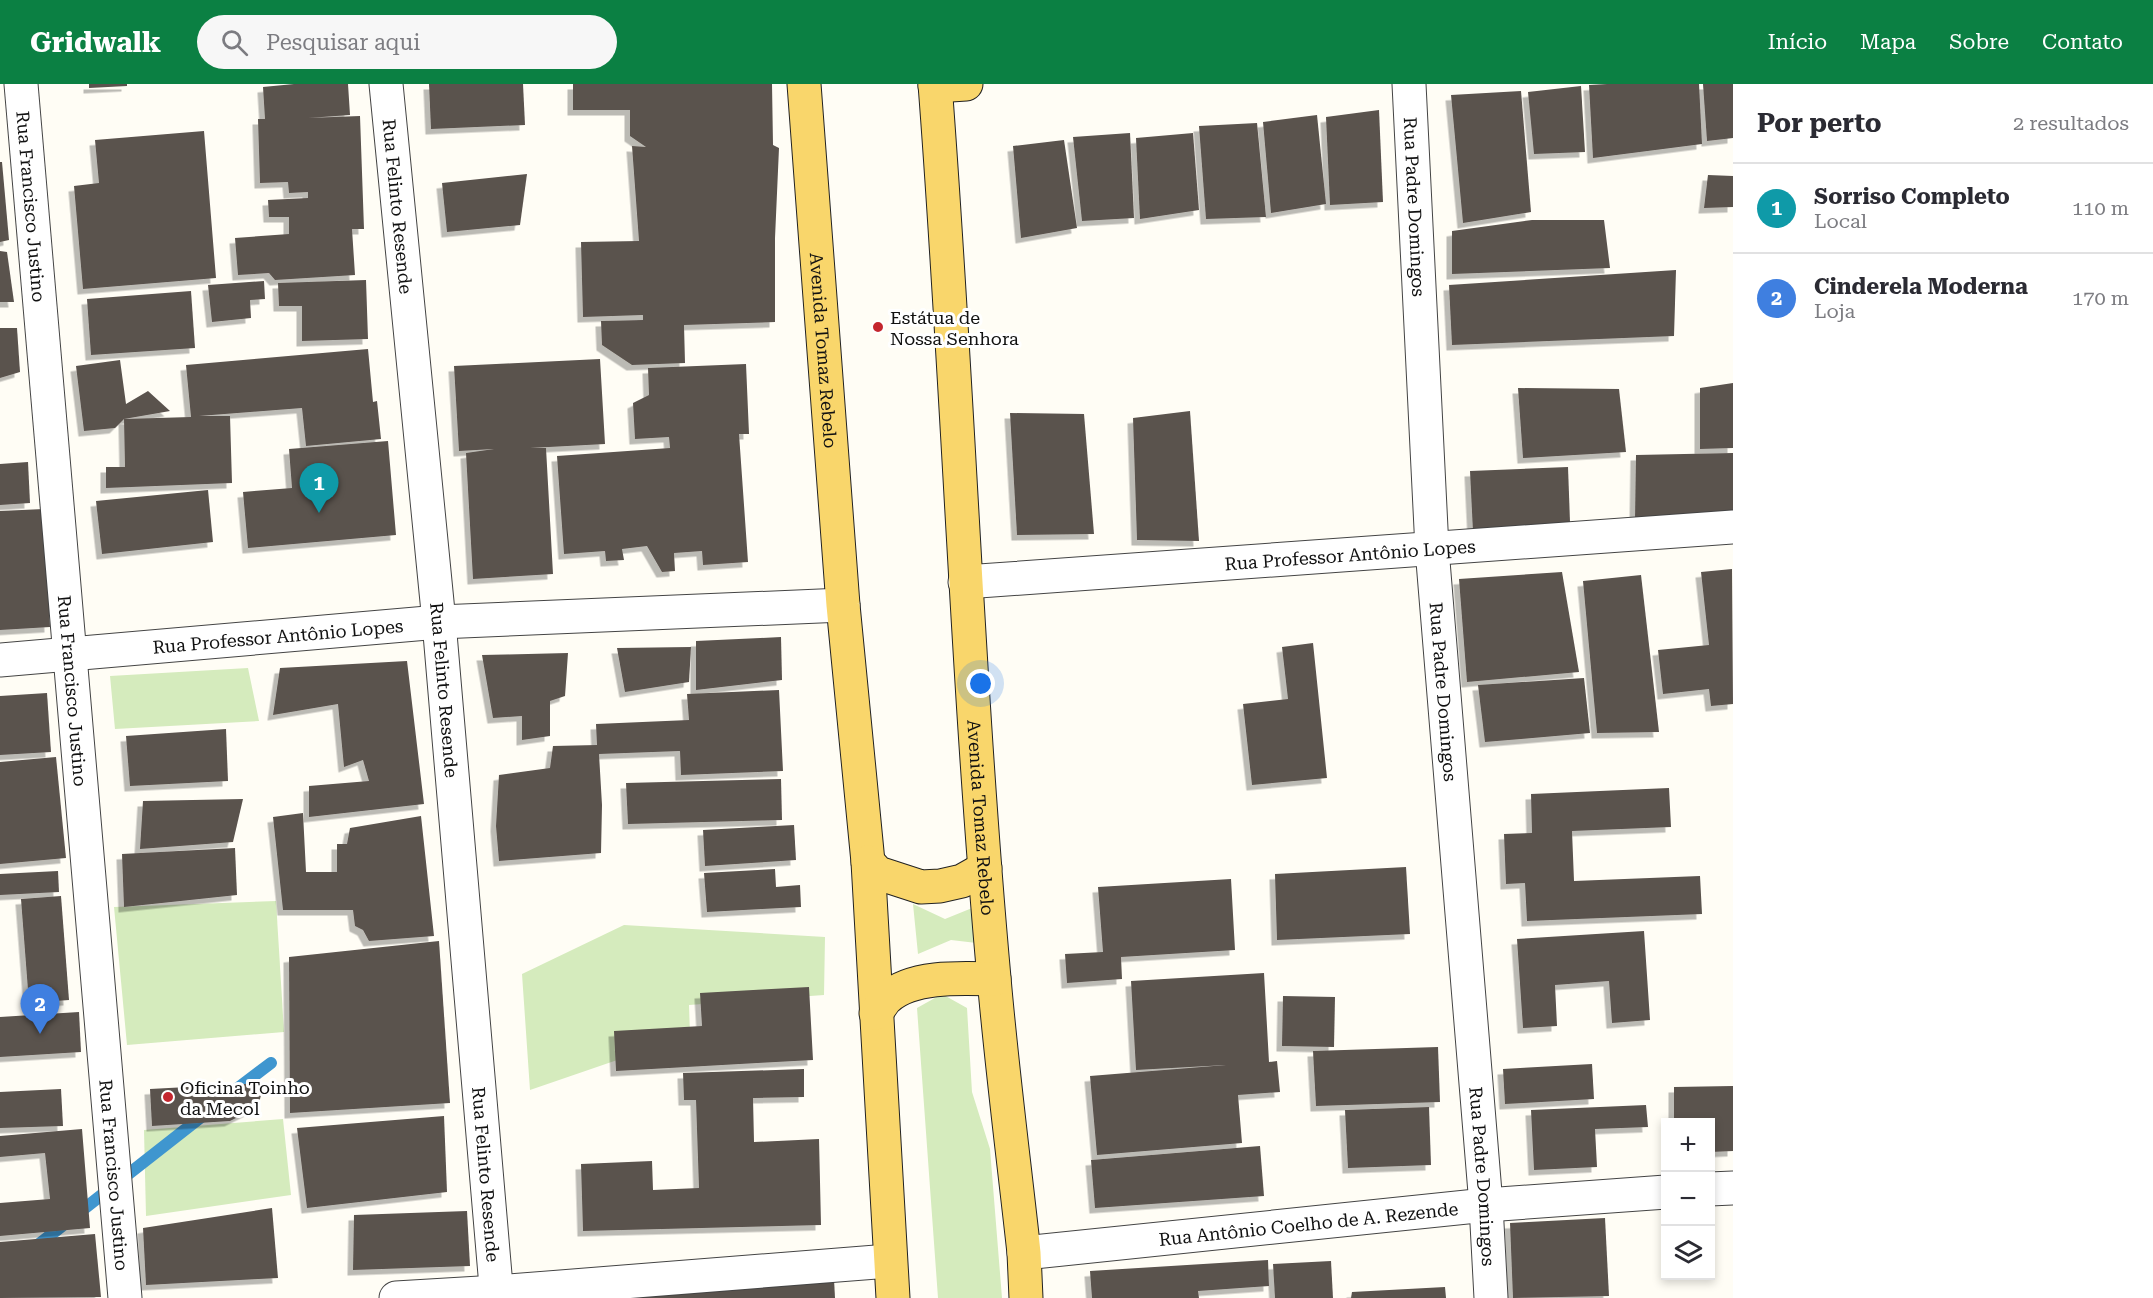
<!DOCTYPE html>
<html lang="pt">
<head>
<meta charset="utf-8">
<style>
	:root { --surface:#fff; --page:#f7f7f7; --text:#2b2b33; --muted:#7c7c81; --line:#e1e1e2; --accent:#0b8043 }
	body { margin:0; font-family:"Roboto Serif",serif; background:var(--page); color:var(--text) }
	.controls { position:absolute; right:18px; bottom:18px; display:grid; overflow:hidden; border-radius:0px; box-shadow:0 3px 9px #0003 }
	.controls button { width:54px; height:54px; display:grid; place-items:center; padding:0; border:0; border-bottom:2px solid var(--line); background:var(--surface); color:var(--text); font:30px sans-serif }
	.you { position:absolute; left:981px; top:600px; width:21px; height:21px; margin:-15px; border:4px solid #fff; border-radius:50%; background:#1a73e8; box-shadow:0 0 0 9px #1a73e833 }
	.badge { display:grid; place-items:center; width:39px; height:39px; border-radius:50%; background:var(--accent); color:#fff; font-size:20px; font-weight:700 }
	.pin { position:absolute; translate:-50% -50px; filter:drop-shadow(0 2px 3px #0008) }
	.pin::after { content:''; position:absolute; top:32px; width:21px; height:18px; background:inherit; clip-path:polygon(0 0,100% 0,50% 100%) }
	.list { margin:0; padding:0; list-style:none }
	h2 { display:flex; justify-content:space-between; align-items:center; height:78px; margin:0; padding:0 24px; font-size:26px }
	h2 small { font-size:20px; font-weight:400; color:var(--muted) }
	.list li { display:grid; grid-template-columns:39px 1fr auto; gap:18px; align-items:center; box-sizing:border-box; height:90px; padding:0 24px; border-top:2px solid var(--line) }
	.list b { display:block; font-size:22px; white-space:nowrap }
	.list p { margin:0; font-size:20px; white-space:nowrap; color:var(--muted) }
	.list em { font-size:20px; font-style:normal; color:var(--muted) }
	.icon { flex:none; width:33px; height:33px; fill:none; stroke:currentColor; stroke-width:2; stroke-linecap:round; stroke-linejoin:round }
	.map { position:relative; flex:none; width:1733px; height:1214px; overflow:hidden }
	header { display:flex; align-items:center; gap:36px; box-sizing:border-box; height:84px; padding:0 30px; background:var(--accent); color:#fff }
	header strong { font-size:28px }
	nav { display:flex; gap:33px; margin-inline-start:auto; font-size:21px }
	.search { width:420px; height:54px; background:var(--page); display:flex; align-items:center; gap:15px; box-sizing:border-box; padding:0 21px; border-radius:33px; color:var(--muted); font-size:22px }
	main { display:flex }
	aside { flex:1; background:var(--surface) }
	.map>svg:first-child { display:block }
</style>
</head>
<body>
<header>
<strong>Gridwalk</strong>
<div class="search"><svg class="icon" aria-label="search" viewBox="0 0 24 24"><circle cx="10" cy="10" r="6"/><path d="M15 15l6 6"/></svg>Pesquisar aqui</div>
<nav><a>Início</a><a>Mapa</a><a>Sobre</a><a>Contato</a></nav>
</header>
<main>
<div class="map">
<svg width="1733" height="1214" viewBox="0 0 1733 1214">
	<defs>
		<filter id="shadow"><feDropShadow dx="-5.5" dy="5.5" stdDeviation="0" flood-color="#0004"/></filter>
	</defs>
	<rect width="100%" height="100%" fill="#fffdf5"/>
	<g fill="#d5ebbd">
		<polygon points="248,584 259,637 115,645 110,592"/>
		<polygon points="276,817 284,948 127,961 114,823"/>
		<polygon points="913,820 945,835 982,820 985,860 951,856 918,870"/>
		<polygon points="624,841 825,853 824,911 689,921 690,951 530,1006 522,890"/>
		<polygon points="942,910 967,924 972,1008 990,1065 1002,1214 938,1214 917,924"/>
		<polygon points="283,1035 291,1111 146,1132 144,1046"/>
	</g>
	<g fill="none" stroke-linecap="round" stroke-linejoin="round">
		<g stroke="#3f96cf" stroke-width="12">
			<polyline points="230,1010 271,979"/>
			<polyline points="34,1164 205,1030"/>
		</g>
	</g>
	<g fill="#5a524d" filter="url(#shadow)">
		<polygon points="89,0 127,0 127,2 89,4"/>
		<polygon points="294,0 348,0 350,31 308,34 360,32 364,145 352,145 355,191 275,196 269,189 238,191 235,154 289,150 289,133 269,133 268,116 308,114 308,108 289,109 288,98 260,99 258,35 265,35 263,3"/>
		<polygon points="429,0 523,0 525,41 431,45"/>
		<polygon points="573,0 772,0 773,61 779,64 775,154 775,238 684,241 685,279 632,281 602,261 601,237 643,236 643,231 583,233 581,158 639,157 632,62 646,63 630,52 630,26 573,26"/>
		<polygon points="1607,0 1699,0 1702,60 1593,74 1589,1"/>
		<polygon points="1703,0 1733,0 1733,54 1707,57"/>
		<polygon points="1581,2 1585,68 1534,70 1528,8"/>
		<polygon points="1521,7 1531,128 1463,139 1451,11"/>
		<polygon points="1379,26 1383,118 1330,121 1326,33"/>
		<polygon points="1317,31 1326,120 1271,129 1263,38"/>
		<polygon points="1257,39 1266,133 1206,135 1199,42"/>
		<polygon points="204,47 216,194 83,205 74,102 99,99 95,56"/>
		<polygon points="1130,49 1134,134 1082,137 1073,53"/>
		<polygon points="1193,49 1199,126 1140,135 1136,54"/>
		<polygon points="1064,56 1077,144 1021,154 1013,62"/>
		<polygon points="0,78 2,78 9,156 0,158"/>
		<polygon points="527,90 520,141 447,148 442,99"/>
		<polygon points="1708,91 1733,92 1733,123 1704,124"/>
		<polygon points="1532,136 1604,136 1610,184 1452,190 1452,147"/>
		<polygon points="0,167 7,168 14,218 0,218"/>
		<polygon points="1676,186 1674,252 1452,261 1449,201"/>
		<polygon points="366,196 368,255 302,257 302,222 279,222 278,199"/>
		<polygon points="264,197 265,215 250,216 251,234 212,238 208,201"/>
		<polygon points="191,207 195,264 91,271 87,215"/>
		<polygon points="0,244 17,244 20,288 0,294"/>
		<polygon points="368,265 373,318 377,317 381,355 306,362 302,324 199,332 230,332 232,399 106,404 106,383 125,383 124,335 115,344 84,347 76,282 120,276 126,320 148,307 170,327 124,335 191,333 186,281"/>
		<polygon points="600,275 605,360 530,364 546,364 553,490 473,495 466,369 494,365 459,367 454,282"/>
		<polygon points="746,280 749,350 739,350 748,478 703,481 702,467 674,469 675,487 662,488 647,462 622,465 624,476 606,477 605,467 564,470 557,372 670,364 669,353 635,355 633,319 649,311 648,284"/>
		<polygon points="1733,299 1733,364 1700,365 1700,304"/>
		<polygon points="1518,304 1619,305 1626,368 1523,374"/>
		<polygon points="1190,327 1199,457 1137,456 1133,334"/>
		<polygon points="1010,329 1084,330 1094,450 1017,451"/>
		<polygon points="388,357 396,451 248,464 243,408 292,404 289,365"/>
		<polygon points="1733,369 1733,428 1635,435 1636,371"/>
		<polygon points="28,378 30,419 0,421 0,380"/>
		<polygon points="1568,383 1570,438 1473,448 1470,387"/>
		<polygon points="208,406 213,458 102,470 96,417"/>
		<polygon points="44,425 50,543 0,546 0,427"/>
		<polygon points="1732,485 1733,620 1711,622 1709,605 1663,610 1658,566 1709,561 1701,488"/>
		<polygon points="1562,488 1579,588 1467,598 1459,495"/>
		<polygon points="1641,491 1659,648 1597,649 1583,497"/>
		<polygon points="781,553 782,596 696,606 696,557"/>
		<polygon points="1313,559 1327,694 1252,701 1243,620 1288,615 1282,563"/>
		<polygon points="691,563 689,598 625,608 617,564"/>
		<polygon points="568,569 565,612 550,617 550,652 522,656 522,632 493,634 482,571"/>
		<polygon points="407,577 424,720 309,733 309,702 369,697 363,676 344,683 338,620 273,631 280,584"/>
		<polygon points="1584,594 1590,649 1485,658 1478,601"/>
		<polygon points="779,606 783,687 681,691 680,667 599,670 602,721 601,769 499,777 496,742 499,691 550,684 553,662 597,661 596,640 689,636 687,610"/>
		<polygon points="47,609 51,668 0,671 0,612"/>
		<polygon points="226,645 228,697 130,702 126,652"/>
		<polygon points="56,673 66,774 0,780 0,678"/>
		<polygon points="781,695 782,736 628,740 626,699"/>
		<polygon points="1669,704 1671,743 1572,747 1574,797 1700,792 1702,830 1527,837 1525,799 1506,800 1504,750 1532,749 1531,710"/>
		<polygon points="243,715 233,758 140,765 143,717"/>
		<polygon points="303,729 306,788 337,788 337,760 347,760 350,744 421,732 434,852 369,857 363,846 355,842 353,826 283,826 273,733"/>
		<polygon points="794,741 796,776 705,782 703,746"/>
		<polygon points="235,764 237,811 124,823 122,770"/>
		<polygon points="1406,783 1410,850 1277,856 1275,790"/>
		<polygon points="775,785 776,803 800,801 801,823 707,828 704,789"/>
		<polygon points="58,787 59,808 0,811 0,790"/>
		<polygon points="1231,795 1235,866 1121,873 1122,895 1067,899 1065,870 1103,868 1098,803"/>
		<polygon points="61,812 69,916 29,919 21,815"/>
		<polygon points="1644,847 1650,936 1612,939 1609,897 1555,901 1557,942 1523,944 1517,855"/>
		<polygon points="439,857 450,1019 290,1029 289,873"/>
		<polygon points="1264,889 1269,978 1277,977 1280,1008 1238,1011 1242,1059 1097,1071 1090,992 1226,981 1136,986 1131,897"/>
		<polygon points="809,903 813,976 616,987 614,947 702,942 700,909"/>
		<polygon points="1283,912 1335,913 1334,963 1282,962"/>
		<polygon points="79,928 81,968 0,973 0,933"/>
		<polygon points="1438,963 1440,1018 1316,1022 1313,967"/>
		<polygon points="1592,980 1594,1015 1505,1020 1503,985"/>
		<polygon points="804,985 804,1013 753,1014 754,1058 819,1055 821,1141 583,1147 581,1080 652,1077 653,1106 699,1104 696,1016 684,1016 683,989"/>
		<polygon points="264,999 258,1023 230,1037 152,1042 150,1005"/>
		<polygon points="1733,1002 1733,1067 1710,1068 1710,1038 1674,1038 1674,1003"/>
		<polygon points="61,1005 63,1042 0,1044 0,1008"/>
		<polygon points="1646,1021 1648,1043 1595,1045 1597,1083 1534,1086 1531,1026"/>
		<polygon points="1429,1023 1431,1081 1348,1084 1345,1026"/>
		<polygon points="444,1032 447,1108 307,1124 297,1044"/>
		<polygon points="82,1045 90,1144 0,1152 0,1119 50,1115 45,1069 0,1073 0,1052"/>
		<polygon points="1260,1062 1264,1112 1095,1124 1091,1076"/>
		<polygon points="272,1124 278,1194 146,1201 143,1144"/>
		<polygon points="467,1127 470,1182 353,1186 354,1131"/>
		<polygon points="1605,1134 1609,1212 1513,1214 1510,1139"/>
		<polygon points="95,1150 101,1213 0,1214 0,1158"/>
		<polygon points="1268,1176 1269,1202 1198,1207 1199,1214 1092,1214 1090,1187"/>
		<polygon points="1331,1177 1333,1214 1275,1214 1273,1180"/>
		<polygon points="834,1195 835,1214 595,1214"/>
		<polygon points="1445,1203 1446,1214 1351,1214 1352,1208"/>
	</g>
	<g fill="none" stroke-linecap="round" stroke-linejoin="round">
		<defs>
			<g id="minor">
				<path id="s1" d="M21,0L125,1214"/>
				<path id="s2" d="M386,0L439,538L497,1214"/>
				<path id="s3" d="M1409,0L1432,465L1486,1121L1491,1214"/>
				<path id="s4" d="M965,498L1733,443"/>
				<path id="s5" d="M0,576L439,538L843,521"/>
				<polyline points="1710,1105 1733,1104"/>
				<path id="s6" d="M1024,1169L1486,1121L1666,1108"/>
				<polyline points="396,1214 497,1208 889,1177"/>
			</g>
			<g id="primary">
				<path id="s7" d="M804,0L843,521L868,778L893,1214"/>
				<path id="s8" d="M935,0C958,298 967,596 994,894C1002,986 1014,1078 1024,1169L1026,1214"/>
				<polyline points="935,2 966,0"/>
				<polyline points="868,778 878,789 921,803 940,802 962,797 985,784"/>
				<path d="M876,929C879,925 883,918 887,914C912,891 963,894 994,895"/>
			</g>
		</defs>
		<use href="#minor" stroke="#444" stroke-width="35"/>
		<use href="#primary" stroke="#222" stroke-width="35"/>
		<use href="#minor" stroke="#fff" stroke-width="33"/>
		<use href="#primary" stroke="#f9d66b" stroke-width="33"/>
	</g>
	<g fill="#c4262e" stroke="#fff" stroke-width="2">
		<circle cx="878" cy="243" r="6"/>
		<circle cx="168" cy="1013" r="6"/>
	</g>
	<g text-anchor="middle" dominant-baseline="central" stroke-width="6" stroke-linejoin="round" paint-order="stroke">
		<g font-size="18" fill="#111" stroke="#fff">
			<text stroke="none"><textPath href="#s3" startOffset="123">Rua Padre Domingos</textPath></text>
			<text stroke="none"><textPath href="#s1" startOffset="123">Rua Francisco Justino</textPath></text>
			<text stroke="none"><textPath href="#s2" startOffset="123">Rua Felinto Resende</textPath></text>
			<text stroke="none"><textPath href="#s7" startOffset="267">Avenida Tomaz Rebelo</textPath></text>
			<text stroke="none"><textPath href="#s4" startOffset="386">Rua Professor Antônio Lopes</textPath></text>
			<text stroke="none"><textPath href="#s5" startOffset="279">Rua Professor Antônio Lopes</textPath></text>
			<text stroke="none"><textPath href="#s1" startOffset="609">Rua Francisco Justino</textPath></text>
			<text stroke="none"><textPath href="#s2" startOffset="609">Rua Felinto Resende</textPath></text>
			<text stroke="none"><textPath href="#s3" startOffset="609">Rua Padre Domingos</textPath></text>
			<text stroke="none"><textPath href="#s8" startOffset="735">Avenida Tomaz Rebelo</textPath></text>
			<text stroke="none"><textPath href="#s1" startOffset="1095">Rua Francisco Justino</textPath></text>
			<text stroke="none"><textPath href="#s2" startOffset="1095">Rua Felinto Resende</textPath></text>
			<text stroke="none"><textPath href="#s3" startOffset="1095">Rua Padre Domingos</textPath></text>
			<text stroke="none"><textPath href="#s6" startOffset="286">Rua Antônio Coelho de A. Rezende</textPath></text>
		</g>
		<g font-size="18" fill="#111" stroke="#fff" text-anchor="start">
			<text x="890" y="233">Estátua de<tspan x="890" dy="21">Nossa Senhora</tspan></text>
			<text x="180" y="1003">Oficina Toinho<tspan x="180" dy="21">da Mecol</tspan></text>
		</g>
	</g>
</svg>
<div class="controls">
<button>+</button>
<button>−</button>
<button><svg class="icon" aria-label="layers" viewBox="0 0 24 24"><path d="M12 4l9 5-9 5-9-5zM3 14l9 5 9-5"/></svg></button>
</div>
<div class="you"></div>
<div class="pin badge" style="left:319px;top:429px;background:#0f9aa8">1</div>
<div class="pin badge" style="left:40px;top:950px;background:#3f7fe0">2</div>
</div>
<aside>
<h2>Por perto<small>2 resultados</small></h2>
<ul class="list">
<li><span class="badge" style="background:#0f9aa8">1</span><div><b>Sorriso Completo</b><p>Local</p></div><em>110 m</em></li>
<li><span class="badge" style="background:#3f7fe0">2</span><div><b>Cinderela Moderna</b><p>Loja</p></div><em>170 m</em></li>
</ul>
</aside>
</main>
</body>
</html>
